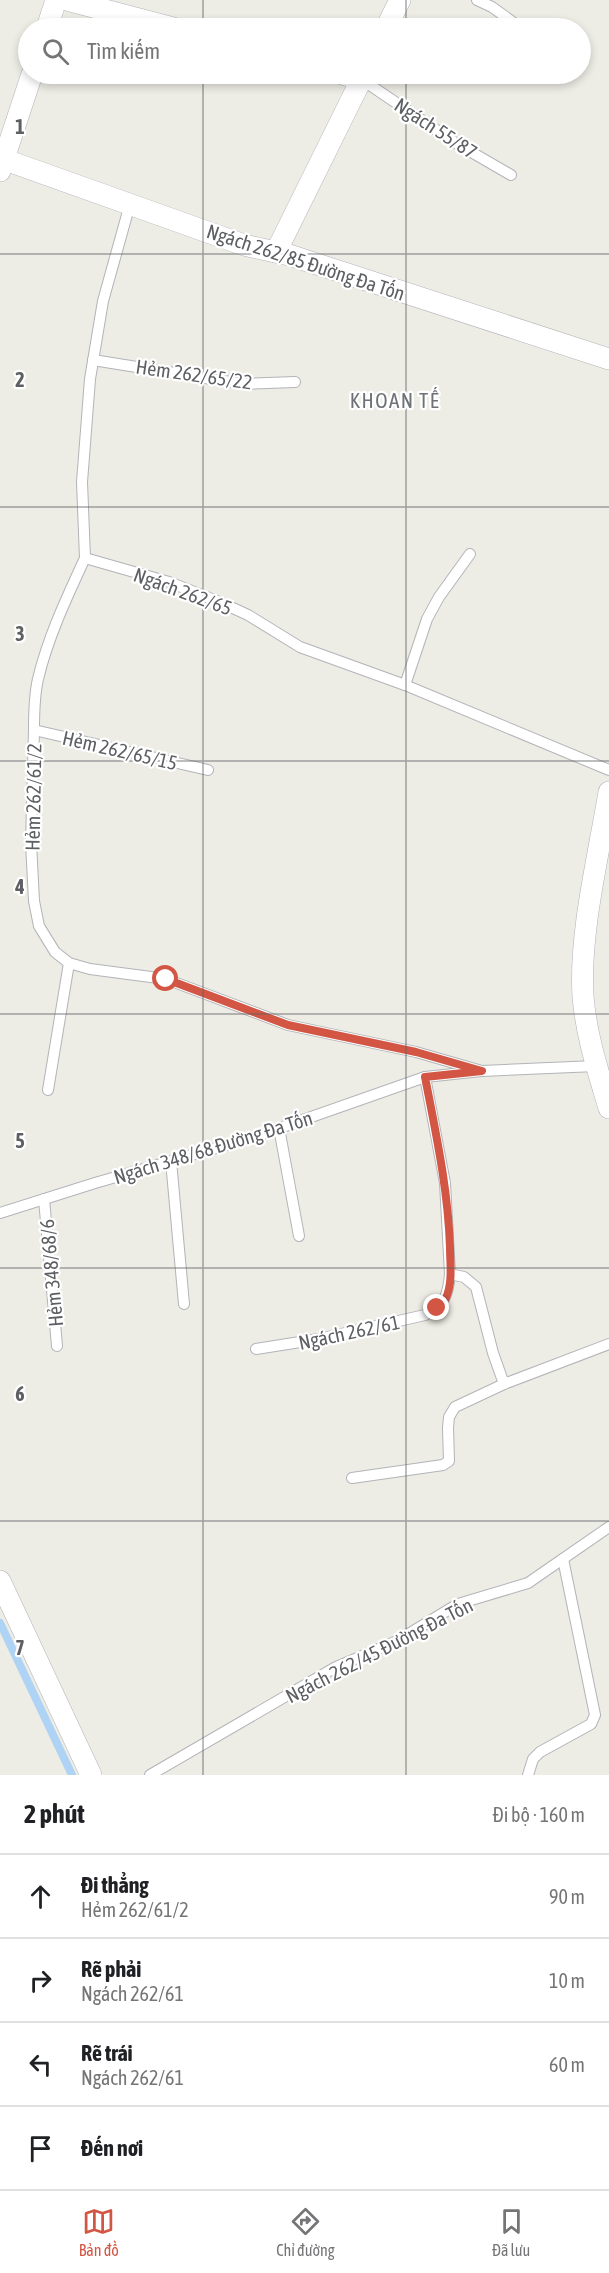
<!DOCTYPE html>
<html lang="vi">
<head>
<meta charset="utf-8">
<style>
	:root { --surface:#fff; --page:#f6f6f6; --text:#202124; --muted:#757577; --line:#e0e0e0; --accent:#d35645 }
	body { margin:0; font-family:"Asap Condensed",sans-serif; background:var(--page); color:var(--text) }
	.stop { position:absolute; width:18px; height:18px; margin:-14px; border:4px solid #d35645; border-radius:50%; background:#fff }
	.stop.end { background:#d35645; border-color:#fff; box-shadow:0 2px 6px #0008 }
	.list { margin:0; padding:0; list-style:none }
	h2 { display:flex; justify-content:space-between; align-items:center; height:78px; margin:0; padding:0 24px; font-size:26px }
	h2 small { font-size:20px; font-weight:400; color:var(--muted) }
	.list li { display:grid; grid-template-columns:39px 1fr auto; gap:18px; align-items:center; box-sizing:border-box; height:84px; padding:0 24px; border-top:2px solid var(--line) }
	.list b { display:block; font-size:22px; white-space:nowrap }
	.list p { margin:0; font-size:20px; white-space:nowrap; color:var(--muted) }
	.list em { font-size:20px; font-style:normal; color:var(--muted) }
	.icon { flex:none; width:33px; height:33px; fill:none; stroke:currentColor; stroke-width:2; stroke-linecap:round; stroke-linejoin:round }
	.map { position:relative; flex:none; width:609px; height:1775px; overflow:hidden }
	.search { position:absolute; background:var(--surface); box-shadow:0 3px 9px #0003; left:18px; right:18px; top:18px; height:66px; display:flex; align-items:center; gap:15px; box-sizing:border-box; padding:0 21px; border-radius:33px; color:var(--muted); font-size:22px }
	.sheet { height:414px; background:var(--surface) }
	nav { display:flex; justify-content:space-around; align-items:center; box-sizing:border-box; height:84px; border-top:2px solid var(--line); background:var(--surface); font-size:16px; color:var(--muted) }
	nav a { display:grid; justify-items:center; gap:3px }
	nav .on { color:var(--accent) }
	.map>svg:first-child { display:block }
</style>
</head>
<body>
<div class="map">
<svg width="609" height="1775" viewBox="0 0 609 1775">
	<rect width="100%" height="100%" fill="#edece5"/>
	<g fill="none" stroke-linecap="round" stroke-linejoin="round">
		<polyline stroke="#aed3f4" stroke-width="8" points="0,1623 72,1775"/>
		<defs>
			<g id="lane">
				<polyline points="477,0 492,7 521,28"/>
				<polyline points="361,79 454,142 511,175"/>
				<polyline points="130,204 103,301 90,379 82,482 85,558 169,582 222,603 248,615 300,647 405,685 609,770"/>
				<polyline points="93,360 243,384 295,382"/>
				<path d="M85,558C67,597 48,637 38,679C34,696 34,713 34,730L208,770"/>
				<polyline points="405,685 427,619 439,597 470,554"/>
				<polyline points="34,730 31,843 34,901 39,926 55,952 69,963 90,969 166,979 288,1025 416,1052 482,1071"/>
				<polyline points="48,1090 69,963"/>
				<polyline points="279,1128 299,1236"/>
				<polyline points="171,1161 184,1304"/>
				<polyline points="44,1199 57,1346"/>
				<polyline points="0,1213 95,1183 254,1137 425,1077"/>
				<path d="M256,1349L319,1339L425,1315C445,1304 448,1296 450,1274"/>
				<polyline points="504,1384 493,1353 476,1287 464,1277 450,1274 445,1183 425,1077 482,1071 596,1066"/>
				<polyline points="352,1478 443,1465 449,1461 448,1428 449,1417 455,1407 504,1384 609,1344"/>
				<polyline points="150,1775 336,1667 397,1641 458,1604 528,1583 609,1527"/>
				<polyline points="528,1775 533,1759 540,1752 591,1724 595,1715 563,1559"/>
			</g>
			<g id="street">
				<polyline points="67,0 173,28"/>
				<polyline points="47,28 56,0"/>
				<polyline points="386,28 400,0"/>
				<polyline points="342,74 361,79"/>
				<polyline points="0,158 244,245 289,255 609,359"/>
				<polyline points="0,171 32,74"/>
				<polyline points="276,252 364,74"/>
				<path d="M609,792C599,854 579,933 583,996C586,1035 598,1071 609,1108"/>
				<polyline points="0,1581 91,1775"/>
			</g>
		</defs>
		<use href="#lane" stroke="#b2b4b8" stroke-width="12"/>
		<use href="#street" stroke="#b2b4b8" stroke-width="22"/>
		<use href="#lane" stroke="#fff" stroke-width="10"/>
		<use href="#street" stroke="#fff" stroke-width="21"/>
	</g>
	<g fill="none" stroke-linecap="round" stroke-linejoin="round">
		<path stroke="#d35645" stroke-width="8" d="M166,979L288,1025L416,1052L482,1071L425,1077C436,1134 448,1189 450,1247C450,1263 453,1282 446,1298C444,1302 440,1305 437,1308"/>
	</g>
	<path fill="none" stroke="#5d5f63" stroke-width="1.5" stroke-opacity="0.55" d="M203,0V28M406,0V28M203,74V1775M406,74V1775M0,254H609M0,507H609M0,761H609M0,1014H609M0,1268H609M0,1521H609"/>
	<g text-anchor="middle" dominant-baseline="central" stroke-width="4.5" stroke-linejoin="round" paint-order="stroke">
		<g font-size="20" fill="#5d5f63" stroke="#fff">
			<text transform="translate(436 128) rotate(33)">Ngách 55/87</text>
			<text transform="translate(306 262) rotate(18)">Ngách 262/85 Đường Đa Tốn</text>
			<text transform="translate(194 374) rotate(8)">Hẻm 262/65/22</text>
			<text transform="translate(183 591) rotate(20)">Ngách 262/65</text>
			<text transform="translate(120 750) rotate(13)">Hẻm 262/65/15</text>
			<text transform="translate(33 797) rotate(-89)">Hẻm 262/61/2</text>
			<text transform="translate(213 1147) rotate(-17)">Ngách 348/68 Đường Đa Tốn</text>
			<text transform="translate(51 1273) rotate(-95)">Hẻm 348/68/6</text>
			<text transform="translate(349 1332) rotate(-12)">Ngách 262/61</text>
			<text transform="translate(379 1650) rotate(-27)">Ngách 262/45 Đường Đa Tốn</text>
		</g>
		<g font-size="21" letter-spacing="1.5" fill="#6e7175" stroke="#fff">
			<text x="395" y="400">KHOAN TẾ</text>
		</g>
	</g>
	<g font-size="20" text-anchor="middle" font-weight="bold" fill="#5d5f63" stroke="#fff" stroke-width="4.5" stroke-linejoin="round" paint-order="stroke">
		<text x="20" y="134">1</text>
		<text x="20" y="387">2</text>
		<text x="20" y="641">3</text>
		<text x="20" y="894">4</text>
		<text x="20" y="1148">5</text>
		<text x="20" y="1401">6</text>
		<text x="20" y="1655">7</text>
	</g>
</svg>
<div class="stop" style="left:166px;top:979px"></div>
<div class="stop end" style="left:437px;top:1308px"></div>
<div class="search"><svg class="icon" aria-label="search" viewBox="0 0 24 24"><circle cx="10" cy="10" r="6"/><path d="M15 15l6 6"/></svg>Tìm kiếm</div>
</div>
<section class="sheet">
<h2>2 phút<small>Đi bộ · 160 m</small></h2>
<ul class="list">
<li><svg class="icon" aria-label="ahead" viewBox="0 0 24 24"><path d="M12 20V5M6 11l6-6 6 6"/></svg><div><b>Đi thẳng</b><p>Hẻm 262/61/2</p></div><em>90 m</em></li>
<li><svg class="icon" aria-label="right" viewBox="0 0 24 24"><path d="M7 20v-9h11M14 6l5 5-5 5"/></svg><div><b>Rẽ phải</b><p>Ngách 262/61</p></div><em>10 m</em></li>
<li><svg class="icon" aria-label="left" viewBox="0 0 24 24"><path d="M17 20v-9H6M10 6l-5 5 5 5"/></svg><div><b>Rẽ trái</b><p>Ngách 262/61</p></div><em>60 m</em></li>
<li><svg class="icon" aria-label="arrive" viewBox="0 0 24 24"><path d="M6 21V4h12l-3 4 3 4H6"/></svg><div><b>Đến nơi</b></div></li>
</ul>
</section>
<nav>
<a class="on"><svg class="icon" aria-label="map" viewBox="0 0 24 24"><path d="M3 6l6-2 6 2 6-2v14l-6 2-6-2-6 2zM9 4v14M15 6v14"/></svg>Bản đồ</a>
<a><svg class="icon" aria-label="directions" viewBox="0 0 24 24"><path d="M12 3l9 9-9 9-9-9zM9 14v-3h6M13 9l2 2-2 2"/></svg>Chỉ đường</a>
<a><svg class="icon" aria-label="saved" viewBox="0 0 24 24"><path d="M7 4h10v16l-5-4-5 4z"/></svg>Đã lưu</a>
</nav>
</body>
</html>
